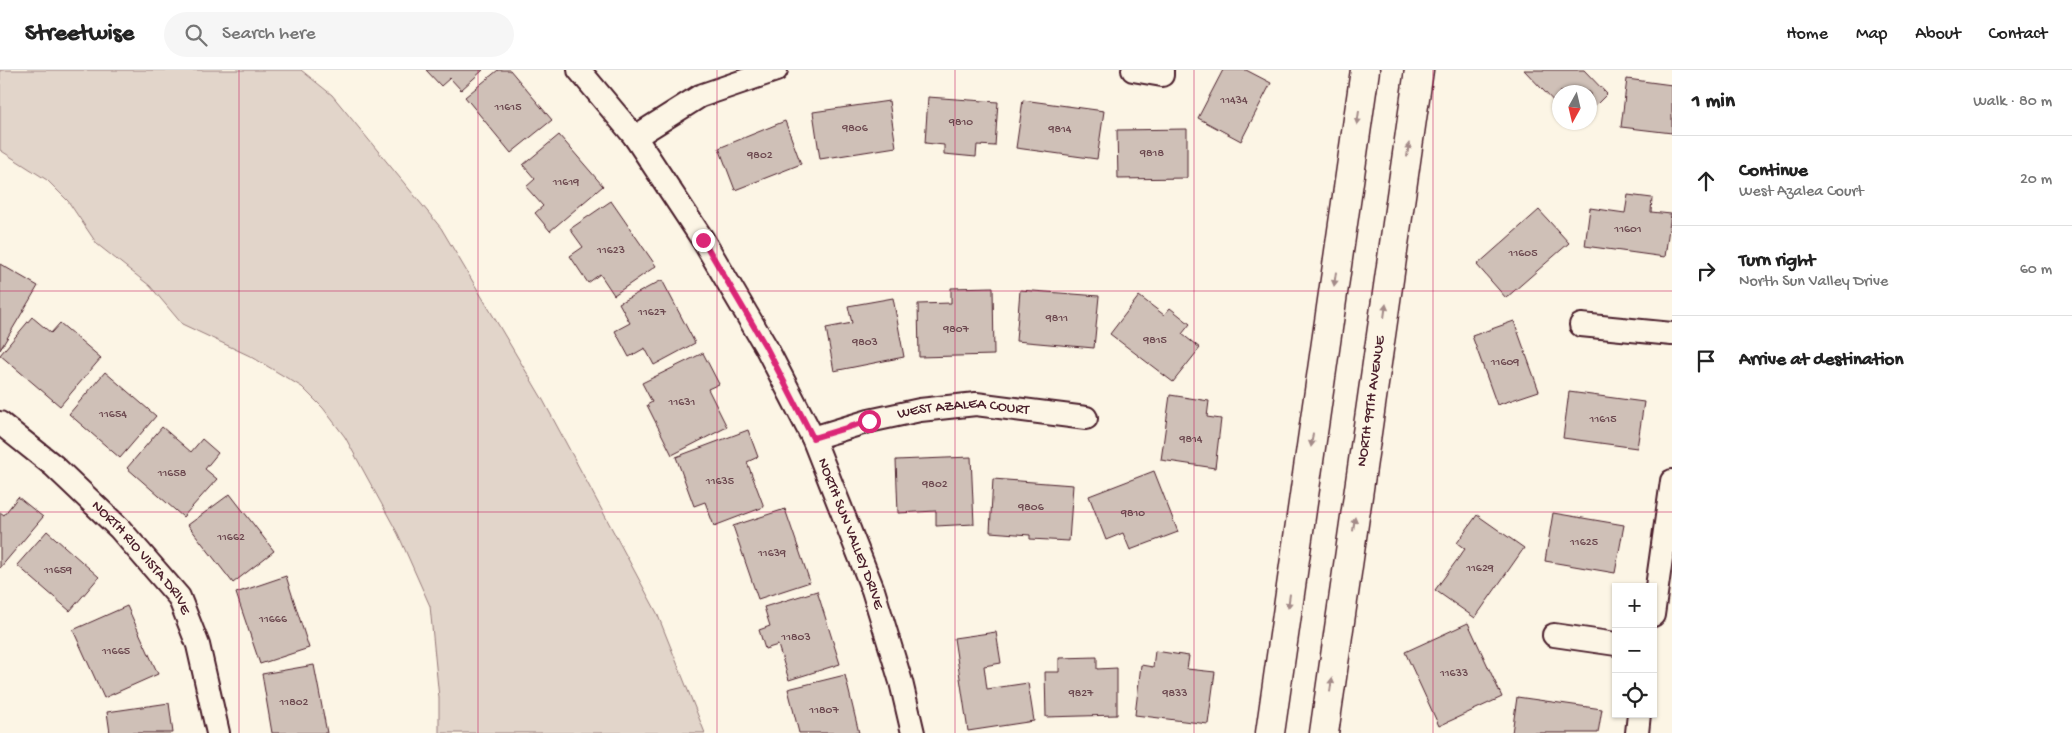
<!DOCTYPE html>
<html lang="en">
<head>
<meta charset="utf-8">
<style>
	:root { --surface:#fff; --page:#f6f6f6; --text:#222; --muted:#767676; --line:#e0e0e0 }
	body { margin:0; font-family:"Gochi Hand",sans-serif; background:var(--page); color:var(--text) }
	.controls { position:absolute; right:15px; bottom:15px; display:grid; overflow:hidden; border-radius:0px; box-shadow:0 1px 4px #0004 }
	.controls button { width:45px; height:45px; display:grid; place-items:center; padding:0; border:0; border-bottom:1px solid var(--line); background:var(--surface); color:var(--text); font:25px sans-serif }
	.compass { position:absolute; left:1552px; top:15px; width:45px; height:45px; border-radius:50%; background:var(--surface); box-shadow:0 1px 4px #0004; rotate:188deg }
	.stop { position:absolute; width:15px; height:15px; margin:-11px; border:4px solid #db2777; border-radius:50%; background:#fff }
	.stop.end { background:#db2777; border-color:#fff; box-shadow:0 1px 5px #0008 }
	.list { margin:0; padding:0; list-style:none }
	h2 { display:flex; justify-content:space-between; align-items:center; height:65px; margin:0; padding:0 20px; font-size:21px }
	h2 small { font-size:16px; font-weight:400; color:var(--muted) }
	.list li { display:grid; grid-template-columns:32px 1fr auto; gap:15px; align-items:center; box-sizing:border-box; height:90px; padding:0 20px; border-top:1px solid var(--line) }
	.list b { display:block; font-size:19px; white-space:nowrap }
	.list p { margin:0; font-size:16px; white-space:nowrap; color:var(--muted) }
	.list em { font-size:16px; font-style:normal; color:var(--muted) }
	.icon { flex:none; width:28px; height:28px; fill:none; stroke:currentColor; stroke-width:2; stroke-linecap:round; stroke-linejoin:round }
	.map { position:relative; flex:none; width:1672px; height:663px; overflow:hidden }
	header { display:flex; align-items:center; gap:30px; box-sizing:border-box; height:70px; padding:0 25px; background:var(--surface); border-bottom:1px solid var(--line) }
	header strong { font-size:24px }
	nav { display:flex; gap:28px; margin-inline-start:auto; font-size:18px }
	.search { width:350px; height:45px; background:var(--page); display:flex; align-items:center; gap:12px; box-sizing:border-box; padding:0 18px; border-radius:28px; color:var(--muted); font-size:19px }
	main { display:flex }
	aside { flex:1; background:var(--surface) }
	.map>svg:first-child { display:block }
</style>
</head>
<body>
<header>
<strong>Streetwise</strong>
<div class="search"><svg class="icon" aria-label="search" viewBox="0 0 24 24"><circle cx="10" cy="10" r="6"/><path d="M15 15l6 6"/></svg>Search here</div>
<nav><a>Home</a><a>Map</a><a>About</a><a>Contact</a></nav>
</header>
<main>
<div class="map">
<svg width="1672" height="663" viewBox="0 0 1672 663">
	<rect width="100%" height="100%" fill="#fcf5e5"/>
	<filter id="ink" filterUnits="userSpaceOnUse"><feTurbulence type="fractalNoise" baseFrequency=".02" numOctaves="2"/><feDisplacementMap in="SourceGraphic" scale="10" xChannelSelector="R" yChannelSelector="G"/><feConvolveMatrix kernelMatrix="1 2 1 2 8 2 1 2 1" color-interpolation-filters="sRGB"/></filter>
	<g filter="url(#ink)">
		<polygon fill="#e2d5ca" stroke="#967a7a" points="0,0 301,0 332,25 441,158 543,330 657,543 705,663 439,663 439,628 430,536 398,464 345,367 323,338 302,317 252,287 182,254 150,216 97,174 68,131 47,110 0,80"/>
		<g fill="#cfc0b7" stroke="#4a1f2b">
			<polygon points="426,0 483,0 461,20 450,8 441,16"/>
			<polygon points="498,0 510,0 552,50 511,83 465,27"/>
			<polygon points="1223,0 1246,0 1271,13 1241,71 1198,48"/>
			<polygon points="1524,0 1584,0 1607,24 1590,41 1590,22 1560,22 1560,38"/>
			<polygon points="1627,9 1672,15 1672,63 1621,57"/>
			<polygon points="928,27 998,32 995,76 977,75 976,87 944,84 944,75 925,73"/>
			<polygon points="1023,30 1104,41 1097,89 1016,78"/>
			<polygon points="889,31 896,77 820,89 813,42"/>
			<polygon points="785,51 801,94 735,120 719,78"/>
			<polygon points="1187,59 1187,108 1118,109 1117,60"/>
			<polygon points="559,65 603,116 550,161 535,143 543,136 526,117 535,109 523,95"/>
			<polygon points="1628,125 1652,128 1651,142 1671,144 1665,187 1585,176 1590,138 1625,143"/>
			<polygon points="611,131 656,196 614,225 600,204 588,213 570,186 583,177 570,159"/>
			<polygon points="1539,140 1569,173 1506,228 1477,195"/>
			<polygon points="0,194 38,216 0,280"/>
			<polygon points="662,210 695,273 654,295 645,278 629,287 615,261 630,253 619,233"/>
			<polygon points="993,217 994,285 919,287 918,234 951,233 951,218"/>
			<polygon points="1020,220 1099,226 1094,278 1016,271"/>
			<polygon points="1139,226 1164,245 1170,238 1190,254 1182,264 1200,278 1173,312 1110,264"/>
			<polygon points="893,228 904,287 834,301 826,258 852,253 848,236"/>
			<polygon points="32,247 51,263 60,253 101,288 60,336 0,285"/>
			<polygon points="1514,251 1539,321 1497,335 1472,266"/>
			<polygon points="703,283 719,314 708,319 727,357 672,385 647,335 652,332 642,313"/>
			<polygon points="105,302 156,346 120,388 69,344"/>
			<polygon points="1569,322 1644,332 1637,378 1563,368"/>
			<polygon points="1170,325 1209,331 1207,347 1221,349 1215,398 1161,390"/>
			<polygon points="162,357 191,382 202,369 218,383 205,399 217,409 183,447 127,398"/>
			<polygon points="748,360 758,387 747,392 764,437 714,456 705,432 694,436 676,387"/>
			<polygon points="971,387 974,454 936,456 936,441 898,443 896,390"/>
			<polygon points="1154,401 1178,462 1130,480 1123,463 1106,470 1089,426"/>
			<polygon points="993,409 1073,415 1069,471 1030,469 1030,465 990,462"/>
			<polygon points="230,424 274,481 233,513 188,455"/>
			<polygon points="18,427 43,447 0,498 0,442 4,445"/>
			<polygon points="785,439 810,512 758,529 733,456"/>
			<polygon points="1553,443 1624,455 1615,503 1545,491"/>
			<polygon points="1477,445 1524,478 1475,548 1435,520 1465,479 1457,473"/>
			<polygon points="47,461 99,507 70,541 17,495"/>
			<polygon points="286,506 309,578 260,594 236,523"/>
			<polygon points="817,521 840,594 789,610 778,575 765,579 759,560 770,556 764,537"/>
			<polygon points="127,536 158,604 104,628 73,560"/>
			<polygon points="1468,553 1502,627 1439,656 1405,582"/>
			<polygon points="996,562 1001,593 984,596 987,619 1028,613 1034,651 968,661 954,568"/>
			<polygon points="1155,581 1189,586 1187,599 1215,602 1208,654 1135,645 1141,595 1153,597"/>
			<polygon points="1097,587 1097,599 1117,598 1117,645 1046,647 1045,602 1059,602 1059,588"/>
			<polygon points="314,595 327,663 272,663 262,604"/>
			<polygon points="845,605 859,663 799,663 788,619"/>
			<polygon points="1517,627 1602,639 1598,663 1512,663"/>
			<polygon points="169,633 173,663 110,663 107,642"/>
		</g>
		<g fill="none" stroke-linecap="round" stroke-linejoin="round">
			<defs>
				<g id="street">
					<path id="s1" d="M579,0L635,67L703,170L766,277L813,368L873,520L901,612L913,663"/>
					<polyline points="1133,0 1162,5 1162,0"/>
					<polyline points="635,67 700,26 776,0"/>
					<polyline points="1581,255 1672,264"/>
					<path id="s2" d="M0,353L54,396L119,458L179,527L198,575L218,663"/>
					<path id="s3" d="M813,368L869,351L920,340L976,334L1086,348"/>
					<polyline points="1653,545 1672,411"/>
					<polyline points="1554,565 1616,574"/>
					<polyline points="1637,663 1639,644"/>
				</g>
				<g id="secondary">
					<polyline points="1270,663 1365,0"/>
					<path id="s4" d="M1324,663L1419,0"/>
				</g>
			</defs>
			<use href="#street" stroke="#4a1f2b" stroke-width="26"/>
			<use href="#secondary" stroke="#4a1f2b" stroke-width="31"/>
			<use href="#street" stroke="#fcf5e5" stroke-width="22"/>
			<use href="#secondary" stroke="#fcf5e5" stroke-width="28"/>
		</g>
		<defs><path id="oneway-solid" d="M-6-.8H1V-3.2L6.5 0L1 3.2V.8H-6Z" transform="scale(1.25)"/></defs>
		<g fill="#a38a88">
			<use href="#oneway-solid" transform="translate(1358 48) rotate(98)"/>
			<use href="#oneway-solid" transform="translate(1408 80) rotate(-82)"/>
			<use href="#oneway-solid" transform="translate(1335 209) rotate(98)"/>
			<use href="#oneway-solid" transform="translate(1385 241) rotate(-82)"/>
			<use href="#oneway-solid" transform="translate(1312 370) rotate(98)"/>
			<use href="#oneway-solid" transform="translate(1354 454) rotate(-82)"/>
			<use href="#oneway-solid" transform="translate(1289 531) rotate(98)"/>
			<use href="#oneway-solid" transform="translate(1331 615) rotate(-82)"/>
		</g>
	</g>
	<g fill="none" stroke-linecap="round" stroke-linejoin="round" filter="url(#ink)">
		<polyline stroke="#db2777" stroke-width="6" points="703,170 766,277 813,368 869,351"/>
	</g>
	<path fill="none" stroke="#c2185b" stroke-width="1" stroke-opacity="0.55" d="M239,0V663M478,0V663M717,0V663M955,0V663M1194,0V663M1433,0V663M0,221H1672M0,442H1672"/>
	<g text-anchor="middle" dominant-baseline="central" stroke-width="4" stroke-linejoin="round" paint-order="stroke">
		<g font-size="12" fill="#6b474e">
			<text x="1234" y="31">11434</text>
			<text x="508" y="38">11615</text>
			<text x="961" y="53">9810</text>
			<text x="855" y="59">9806</text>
			<text x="1060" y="60">9814</text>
			<text x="1152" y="84">9818</text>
			<text x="760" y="86">9802</text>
			<text x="566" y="113">11619</text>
			<text x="1628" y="160">11601</text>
			<text x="611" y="181">11623</text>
			<text x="1523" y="184">11605</text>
			<text x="652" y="243">11627</text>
			<text x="1057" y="249">9811</text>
			<text x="956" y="260">9807</text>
			<text x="1155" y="271">9815</text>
			<text x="865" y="273">9803</text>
			<text x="1505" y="293">11609</text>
			<text x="682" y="333">11631</text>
			<text x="113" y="345">11654</text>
			<text x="1603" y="350">11615</text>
			<text x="1191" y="370">9814</text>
			<text x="172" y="404">11658</text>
			<text x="720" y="412">11635</text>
			<text x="935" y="415">9802</text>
			<text x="1031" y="438">9806</text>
			<text x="1133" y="444">9810</text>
			<text x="231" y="468">11662</text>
			<text x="1584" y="473">11625</text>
			<text x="772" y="484">11639</text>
			<text x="1480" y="499">11629</text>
			<text x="58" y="501">11659</text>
			<text x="273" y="550">11666</text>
			<text x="796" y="568">11803</text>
			<text x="116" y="582">11665</text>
			<text x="1454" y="604">11633</text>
			<text x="1081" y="624">9827</text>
			<text x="1175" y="624">9833</text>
			<text x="294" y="633">11802</text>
			<text x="824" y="641">11807</text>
		</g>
		<g font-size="15" fill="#4a1f2b" stroke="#fcf5e5">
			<text stroke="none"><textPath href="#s4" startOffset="335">NORTH 99TH AVENUE</textPath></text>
			<text stroke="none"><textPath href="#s3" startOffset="154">WEST AZALEA COURT</textPath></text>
			<text stroke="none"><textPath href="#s1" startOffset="540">NORTH SUN VALLEY DRIVE</textPath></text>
			<text stroke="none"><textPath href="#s2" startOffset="196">NORTH RIO VISTA DRIVE</textPath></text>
		</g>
	</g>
</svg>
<div class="controls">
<button>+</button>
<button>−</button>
<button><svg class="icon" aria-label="locate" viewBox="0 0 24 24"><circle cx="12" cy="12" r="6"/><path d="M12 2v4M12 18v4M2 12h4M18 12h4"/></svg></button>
</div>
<svg class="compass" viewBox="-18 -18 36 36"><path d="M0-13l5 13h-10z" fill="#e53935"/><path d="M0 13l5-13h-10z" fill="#767676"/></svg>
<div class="stop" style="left:869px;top:351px"></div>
<div class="stop end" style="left:703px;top:170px"></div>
</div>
<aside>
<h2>1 min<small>Walk · 80 m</small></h2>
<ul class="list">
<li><svg class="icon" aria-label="ahead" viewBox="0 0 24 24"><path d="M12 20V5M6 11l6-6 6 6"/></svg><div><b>Continue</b><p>West Azalea Court</p></div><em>20 m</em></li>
<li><svg class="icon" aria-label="right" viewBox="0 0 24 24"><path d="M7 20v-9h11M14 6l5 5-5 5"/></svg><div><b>Turn right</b><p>North Sun Valley Drive</p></div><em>60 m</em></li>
<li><svg class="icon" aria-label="arrive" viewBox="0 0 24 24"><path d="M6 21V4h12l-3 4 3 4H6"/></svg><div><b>Arrive at destination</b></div></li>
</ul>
</aside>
</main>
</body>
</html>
